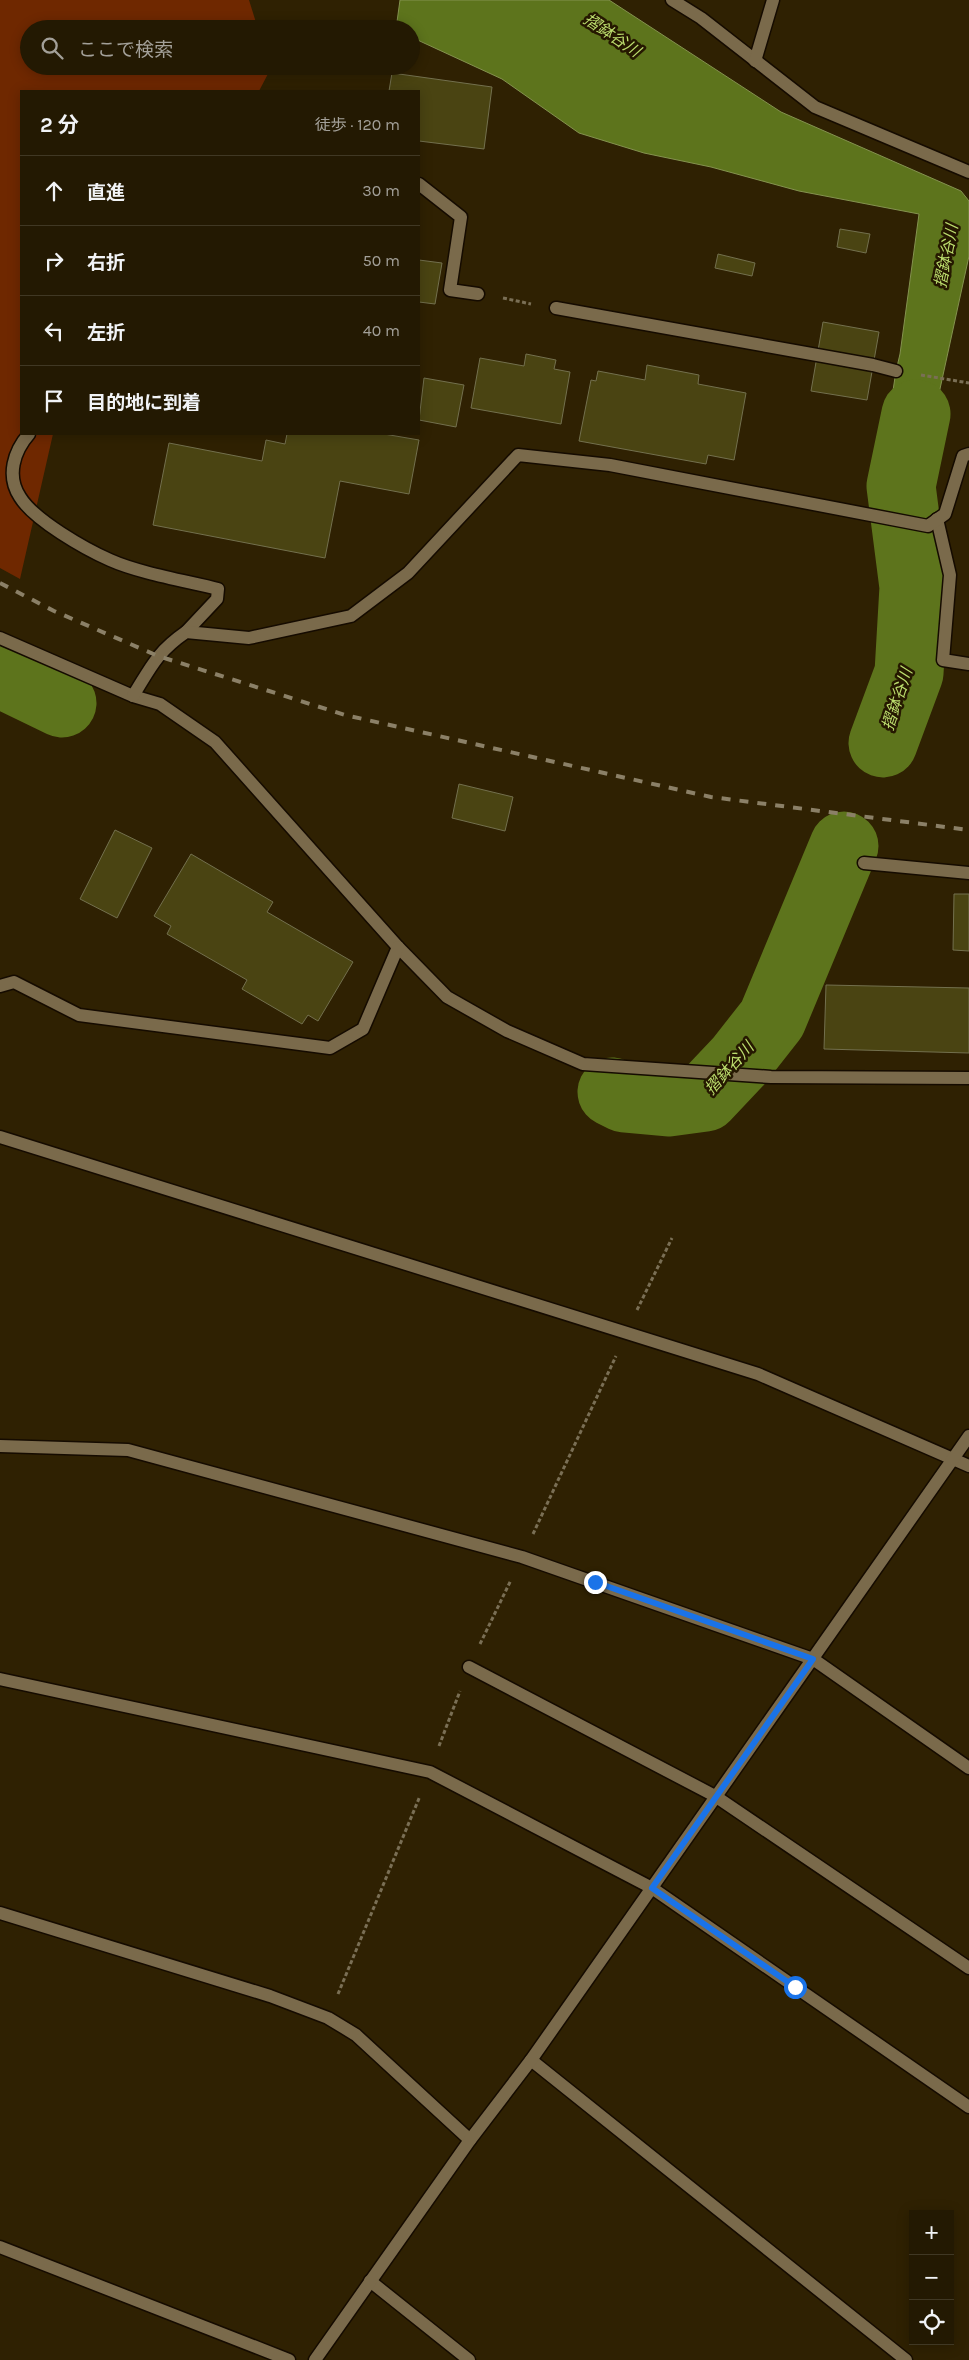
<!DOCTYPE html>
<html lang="ja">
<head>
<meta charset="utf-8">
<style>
	:root { --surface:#231902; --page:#2b220c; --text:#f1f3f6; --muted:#a3a099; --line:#403824 }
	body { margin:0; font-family:Karla,"Noto Sans JP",sans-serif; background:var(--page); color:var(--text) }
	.controls { position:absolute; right:15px; bottom:15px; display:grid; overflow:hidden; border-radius:0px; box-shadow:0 2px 12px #0003 }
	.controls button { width:45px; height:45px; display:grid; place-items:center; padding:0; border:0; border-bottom:1px solid var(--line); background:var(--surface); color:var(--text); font:25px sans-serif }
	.stop { position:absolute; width:15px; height:15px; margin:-11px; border:4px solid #1a73e8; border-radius:50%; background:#fff }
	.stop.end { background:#1a73e8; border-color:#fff; box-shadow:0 1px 5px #0008 }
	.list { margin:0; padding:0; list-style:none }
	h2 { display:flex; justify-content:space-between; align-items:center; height:65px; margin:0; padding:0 20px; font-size:21px }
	h2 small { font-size:16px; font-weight:400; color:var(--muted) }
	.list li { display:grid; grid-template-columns:32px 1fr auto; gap:15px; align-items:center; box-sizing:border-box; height:70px; padding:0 20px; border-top:1px solid var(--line) }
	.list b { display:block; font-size:19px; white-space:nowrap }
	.list em { font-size:16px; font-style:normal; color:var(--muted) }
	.icon { flex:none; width:28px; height:28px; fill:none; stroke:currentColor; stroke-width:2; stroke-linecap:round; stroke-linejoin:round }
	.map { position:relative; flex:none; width:969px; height:2360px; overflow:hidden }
	.search { position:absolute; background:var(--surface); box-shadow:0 2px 12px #0003; left:20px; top:20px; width:400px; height:55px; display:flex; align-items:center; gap:12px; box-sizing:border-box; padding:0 18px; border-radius:28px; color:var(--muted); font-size:19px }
	.panel { position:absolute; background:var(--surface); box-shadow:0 2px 12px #0003; left:20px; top:90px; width:400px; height:345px; border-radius:0px }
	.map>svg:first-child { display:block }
</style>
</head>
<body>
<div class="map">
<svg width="969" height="2360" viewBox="0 0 969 2360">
	<rect width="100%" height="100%" fill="#2f2102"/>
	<polygon fill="#6f2800" points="0,0 249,0 258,29 29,29 29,66 269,66 270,70 259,91 21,91 21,434 53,434 20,579 0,568"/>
	<polygon fill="#5d741c" stroke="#84924f" points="400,0 609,0 781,112 961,191 969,201 969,256 914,508 876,501 896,371 900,354 919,214 799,191 711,167 644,153 579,133 502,79 411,37 411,29 396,29"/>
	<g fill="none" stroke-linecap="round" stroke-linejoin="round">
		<g stroke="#5d741c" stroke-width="69">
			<polyline points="0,673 62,703"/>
			<polyline points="883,743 909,673 914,587 901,486 916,414"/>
			<polyline points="612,1092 624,1098 668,1102 705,1097 739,1061 772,1019 844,846"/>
		</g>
	</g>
	<g fill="#4a4412" stroke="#73704e">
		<polygon points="392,73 492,87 484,149 419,141 419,91 389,91"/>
		<polygon points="840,229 870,234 866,253 837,247"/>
		<polygon points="718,254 755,263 752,276 715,268"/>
		<polygon points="419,260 442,263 435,304 419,302"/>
		<polygon points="823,322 879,332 867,400 811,391"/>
		<polygon points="526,354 556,360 554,369 570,372 561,424 471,408 480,358 524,366"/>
		<polygon points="647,365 699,375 698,384 746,393 734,460 708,455 706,464 579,441 591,380 596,381 598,371 645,380"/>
		<polygon points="424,378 464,385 456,427 419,420"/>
		<polygon points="287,434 384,434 419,440 409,494 340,481 325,558 153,525 169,443 262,461 266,440 285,444"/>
		<polygon points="459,784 513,797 505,831 452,818"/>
		<polygon points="115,830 152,848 117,918 80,899"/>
		<polygon points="191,854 273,902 267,912 353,962 318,1021 308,1015 302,1024 242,989 247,980 167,934 171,926 154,916"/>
		<polygon points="954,894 969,894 969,951 953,950"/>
		<polygon points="826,985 969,988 969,1053 824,1049"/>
	</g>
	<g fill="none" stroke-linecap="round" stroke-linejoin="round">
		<defs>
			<g id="minor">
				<polyline points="672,0 701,18 815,107 969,172"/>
				<polyline points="755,61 773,0"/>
				<polyline points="419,184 461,217 450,290 478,294"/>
				<polyline points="556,308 873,365 896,371"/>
				<path d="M29,434C14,451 6,476 20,497C34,520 85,549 110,560C139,573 186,581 218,589L217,599L186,632"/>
				<polyline points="937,519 950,575 943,660 969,664"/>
				<polyline points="0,638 133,696 160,704 215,742 398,947 447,997 507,1031 583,1064 771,1077 969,1078"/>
				<path d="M133,696C151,667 157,652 186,632L249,638L351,616L408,573L518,455L610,465L928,526L945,514L963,456L969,454"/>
				<polyline points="864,863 969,873"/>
				<polyline points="0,986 14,982 79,1015 330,1048 363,1029 398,947"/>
				<polyline points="0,1137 758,1374 969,1466"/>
				<polyline points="0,1446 128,1450 522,1557 813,1659 969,1768"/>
				<polyline points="469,1667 715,1796 969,1968"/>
				<polyline points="0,1679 430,1772 652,1888 969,2107"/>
				<polyline points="0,1913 270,1996 328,2018 356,2035 470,2140"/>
				<polyline points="531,2060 906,2360"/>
				<polyline points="0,2247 289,2360"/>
				<polyline points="370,2281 469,2360"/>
				<polyline points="315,2360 470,2140 531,2060 969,1436"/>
			</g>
		</defs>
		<use href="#minor" stroke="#150b00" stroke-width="15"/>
		<g stroke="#7a6f55" stroke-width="3" stroke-dasharray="4 2.5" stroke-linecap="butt">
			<polyline points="503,298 531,304"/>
			<polyline points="921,375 969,383"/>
			<polyline points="637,1310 672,1238"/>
			<polyline points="533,1534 616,1356"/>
			<polyline points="480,1644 511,1580"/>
			<polyline points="439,1746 460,1691"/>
			<polyline points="338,1994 420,1796"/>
		</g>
		<use href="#minor" stroke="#7a6a4b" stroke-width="12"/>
		<polyline stroke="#8b8067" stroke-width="4" stroke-dasharray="9 9" stroke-linecap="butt" points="0,583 54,611 158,656 345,715 711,797 969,830"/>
	</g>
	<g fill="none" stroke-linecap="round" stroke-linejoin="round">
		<polyline stroke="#1a73e8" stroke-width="6" points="595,1582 813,1659 652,1888 795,1987"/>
	</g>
	<g text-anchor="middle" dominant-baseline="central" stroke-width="5" stroke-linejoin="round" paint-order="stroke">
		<g font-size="16" font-style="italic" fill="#bcdd6d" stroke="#251800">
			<text transform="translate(612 35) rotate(34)">摺鉢谷川</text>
			<text transform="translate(946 256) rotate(-79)">摺鉢谷川</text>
			<text transform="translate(897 699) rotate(-72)">摺鉢谷川</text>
			<text transform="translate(729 1068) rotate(-48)">摺鉢谷川</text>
		</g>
	</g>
</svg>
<div class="controls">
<button>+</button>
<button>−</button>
<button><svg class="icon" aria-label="locate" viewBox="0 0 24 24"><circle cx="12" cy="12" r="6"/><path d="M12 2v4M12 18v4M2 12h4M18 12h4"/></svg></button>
</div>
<div class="stop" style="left:795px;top:1987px"></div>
<div class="stop end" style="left:595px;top:1582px"></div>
<div class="search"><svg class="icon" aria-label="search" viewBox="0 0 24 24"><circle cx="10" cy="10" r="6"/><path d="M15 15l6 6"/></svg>ここで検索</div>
<section class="panel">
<h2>2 分<small>徒歩 · 120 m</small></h2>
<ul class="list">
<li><svg class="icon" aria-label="ahead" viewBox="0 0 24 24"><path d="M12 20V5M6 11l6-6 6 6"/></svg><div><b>直進</b></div><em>30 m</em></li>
<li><svg class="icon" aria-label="right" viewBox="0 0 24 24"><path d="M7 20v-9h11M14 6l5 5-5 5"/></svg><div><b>右折</b></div><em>50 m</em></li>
<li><svg class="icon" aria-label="left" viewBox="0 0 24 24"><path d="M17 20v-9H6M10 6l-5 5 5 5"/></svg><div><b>左折</b></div><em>40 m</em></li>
<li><svg class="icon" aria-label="arrive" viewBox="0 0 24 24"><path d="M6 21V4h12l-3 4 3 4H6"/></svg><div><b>目的地に到着</b></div></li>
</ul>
</section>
</div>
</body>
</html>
